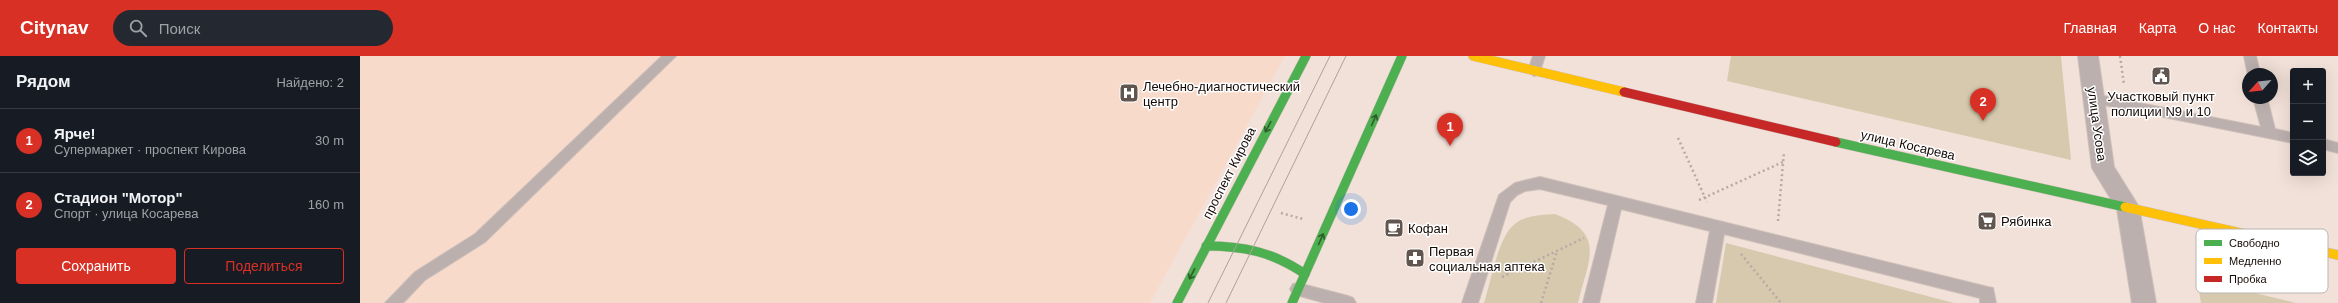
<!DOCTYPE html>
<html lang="ru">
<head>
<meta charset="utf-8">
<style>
	:root { --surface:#171b24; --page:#242831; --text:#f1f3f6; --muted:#9ea1a6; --line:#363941; --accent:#d93025 }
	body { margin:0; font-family:Arial,sans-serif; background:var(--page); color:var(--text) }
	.controls { position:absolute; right:12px; top:12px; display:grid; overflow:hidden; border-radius:4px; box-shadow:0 4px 16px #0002 }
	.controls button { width:36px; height:36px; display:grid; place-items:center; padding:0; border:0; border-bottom:1px solid var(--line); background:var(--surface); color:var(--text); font:20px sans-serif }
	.compass { position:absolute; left:1882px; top:12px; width:36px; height:36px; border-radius:50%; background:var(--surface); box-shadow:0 4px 16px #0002; rotate:243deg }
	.you { position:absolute; left:991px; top:153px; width:14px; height:14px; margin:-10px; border:3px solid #fff; border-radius:50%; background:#1a73e8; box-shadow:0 0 0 6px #1a73e833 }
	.badge { display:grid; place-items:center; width:26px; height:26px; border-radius:50%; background:var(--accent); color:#fff; font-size:13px; font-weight:700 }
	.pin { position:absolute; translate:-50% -33px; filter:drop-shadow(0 1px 2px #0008) }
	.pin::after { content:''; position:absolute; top:21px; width:14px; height:12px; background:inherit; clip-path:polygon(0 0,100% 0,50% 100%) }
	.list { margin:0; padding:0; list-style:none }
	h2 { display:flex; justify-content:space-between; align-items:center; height:52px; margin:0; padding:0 16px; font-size:17px }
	h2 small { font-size:13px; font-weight:400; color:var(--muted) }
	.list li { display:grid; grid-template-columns:26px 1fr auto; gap:12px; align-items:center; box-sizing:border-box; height:64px; padding:0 16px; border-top:1px solid var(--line) }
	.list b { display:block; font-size:15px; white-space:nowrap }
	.list p { margin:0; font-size:13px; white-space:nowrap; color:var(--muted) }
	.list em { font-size:13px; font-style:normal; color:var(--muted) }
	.actions { display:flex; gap:8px; padding:12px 16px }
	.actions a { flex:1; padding:9px 0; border:1px solid var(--accent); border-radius:4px; text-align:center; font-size:14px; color:var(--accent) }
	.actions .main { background:var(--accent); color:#fff }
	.icon { flex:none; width:22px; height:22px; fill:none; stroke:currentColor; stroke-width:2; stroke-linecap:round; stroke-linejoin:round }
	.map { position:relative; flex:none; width:1978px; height:247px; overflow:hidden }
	header { display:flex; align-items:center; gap:24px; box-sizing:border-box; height:56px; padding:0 20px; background:var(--accent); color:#fff }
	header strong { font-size:19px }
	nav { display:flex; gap:22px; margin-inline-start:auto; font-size:14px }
	.search { width:280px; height:36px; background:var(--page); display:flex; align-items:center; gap:10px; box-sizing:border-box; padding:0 14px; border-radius:22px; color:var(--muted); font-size:15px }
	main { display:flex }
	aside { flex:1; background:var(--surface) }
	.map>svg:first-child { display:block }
</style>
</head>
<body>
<header>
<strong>Citynav</strong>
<div class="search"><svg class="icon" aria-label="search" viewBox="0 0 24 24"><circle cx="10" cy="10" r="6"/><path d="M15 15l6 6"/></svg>Поиск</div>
<nav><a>Главная</a><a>Карта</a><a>О нас</a><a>Контакты</a></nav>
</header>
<main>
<aside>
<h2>Рядом<small>Найдено: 2</small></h2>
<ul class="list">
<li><span class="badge">1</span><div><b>Ярче!</b><p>Супермаркет · проспект Кирова</p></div><em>30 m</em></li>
<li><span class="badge">2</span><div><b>Стадион &quot;Мотор&quot;</b><p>Спорт · улица Косарева</p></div><em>160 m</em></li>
</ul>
<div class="actions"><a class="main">Сохранить</a><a>Поделиться</a></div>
</aside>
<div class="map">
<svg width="1978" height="247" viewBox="0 0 1978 247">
	<rect width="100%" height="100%" fill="#f2e1d8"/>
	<polygon fill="#f8dacb" points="0,0 925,0 790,247 0,247"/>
	<g fill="#d6c9ad">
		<polygon points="1371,0 1701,0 1711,104 1367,25"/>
		<path d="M1195,158C1247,178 1228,204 1218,247H1124C1131,226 1138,179 1156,167C1167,159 1182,159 1195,158Z"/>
		<polygon points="1366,187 1594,247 1356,247"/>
		<polygon points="1837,223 1936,247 1841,247"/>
	</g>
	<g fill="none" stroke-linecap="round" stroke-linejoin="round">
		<defs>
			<g id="lane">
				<polygon points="302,0 316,0 125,186 65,224 43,247 25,247 55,216 115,178"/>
				<polygon points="1173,0 1185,0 1179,18 1174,20 1168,15"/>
				<polygon points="1884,0 1896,0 1900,18 1888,19"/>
				<polygon points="1734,38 1901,71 1893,42 1907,42 1915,73 1933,77 1933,87 1729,46 1727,43"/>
				<polygon points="1963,83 1978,87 1978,97 1963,93"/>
				<polygon points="1180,121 1628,231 1633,232 1636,247 1620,247 1620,242 1364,178 1352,247 1336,247 1350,175 1261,153 1239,247 1223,247 1248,149 1180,133 1165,135 1157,139 1150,146 1118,247 1102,247 1139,139 1155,127"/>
				<polygon points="938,227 988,240 993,242 996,247 965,247 933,238 930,233 933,228"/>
			</g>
			<polygon id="street" points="1718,0 1738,0 1754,111 1779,151 1796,247 1772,247 1757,153 1732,112"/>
			<g id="fast">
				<polyline points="1476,86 1765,151"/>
				<path d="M846,190C884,190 913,196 945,218"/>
				<polyline points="817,247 946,0"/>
				<polyline points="932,247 1042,0"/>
			</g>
			<g id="slow">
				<polyline points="1113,0 1264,36"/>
				<polyline points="1765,151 1978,199"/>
			</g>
			<polyline id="jam" points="1264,36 1476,86"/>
		</defs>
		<use href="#lane" stroke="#cdbfb9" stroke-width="2"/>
		<use href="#street" stroke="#cdbfb9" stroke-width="2"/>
		<use href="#fast" stroke="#cdbfb9" stroke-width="10"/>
		<use href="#slow" stroke="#cdbfb9" stroke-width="10"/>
		<use href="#jam" stroke="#cdbfb9" stroke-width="10"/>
		<g stroke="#b6aaa6" stroke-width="2.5" stroke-dasharray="2 3" stroke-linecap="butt">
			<polyline points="1760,0 1764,29"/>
			<polyline points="1318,82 1347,146"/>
			<polyline points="1339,144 1423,106"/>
			<polyline points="921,157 943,163"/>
			<polyline points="1418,165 1424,96"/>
			<polyline points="1381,198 1421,247"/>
			<polyline points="1142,221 1224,182"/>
			<polyline points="1181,247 1197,195"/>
		</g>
		<use href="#lane" fill="#bcb0ae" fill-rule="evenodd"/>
		<use href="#street" fill="#bcb0ae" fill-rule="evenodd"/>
		<use href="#fast" stroke="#4caf50" stroke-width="9"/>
		<use href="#slow" stroke="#ffc107" stroke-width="9"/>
		<use href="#jam" stroke="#c62828" stroke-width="9"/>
		<g stroke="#aca09d" stroke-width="1">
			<polyline points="848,247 970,0"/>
			<polyline points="866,247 986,0"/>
		</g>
	</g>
	<defs><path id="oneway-shaft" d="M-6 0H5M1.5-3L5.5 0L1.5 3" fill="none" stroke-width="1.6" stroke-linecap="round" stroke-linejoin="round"/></defs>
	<g stroke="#305c2a">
		<use href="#oneway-shaft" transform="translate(1014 64) rotate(-66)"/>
		<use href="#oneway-shaft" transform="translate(908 71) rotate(118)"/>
		<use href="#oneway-shaft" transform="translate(961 183) rotate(-66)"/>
		<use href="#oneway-shaft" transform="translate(832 218) rotate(117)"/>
	</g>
	<defs>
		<symbol id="civic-square" viewBox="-11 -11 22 22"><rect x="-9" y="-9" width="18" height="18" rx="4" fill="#61554f" stroke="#fff"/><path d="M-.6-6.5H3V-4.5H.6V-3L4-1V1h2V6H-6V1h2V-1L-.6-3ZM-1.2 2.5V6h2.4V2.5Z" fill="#fff"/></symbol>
		<symbol id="hospital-square" viewBox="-11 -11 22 22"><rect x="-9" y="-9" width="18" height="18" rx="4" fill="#61554f" stroke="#fff"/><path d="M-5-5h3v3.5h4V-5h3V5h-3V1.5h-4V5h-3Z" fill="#fff"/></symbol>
		<symbol id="supermarket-square" viewBox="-11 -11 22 22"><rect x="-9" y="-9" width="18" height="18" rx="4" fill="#61554f" stroke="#fff"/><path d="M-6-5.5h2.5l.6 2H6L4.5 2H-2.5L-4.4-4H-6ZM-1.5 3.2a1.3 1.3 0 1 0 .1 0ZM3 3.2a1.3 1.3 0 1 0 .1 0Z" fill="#fff"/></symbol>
		<symbol id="cafe-square" viewBox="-11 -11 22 22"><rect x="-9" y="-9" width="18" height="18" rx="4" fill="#61554f" stroke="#fff"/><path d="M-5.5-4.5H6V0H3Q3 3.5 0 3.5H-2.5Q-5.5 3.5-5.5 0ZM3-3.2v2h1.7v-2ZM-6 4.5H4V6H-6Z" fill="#fff"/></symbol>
		<symbol id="pharmacy-square" viewBox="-11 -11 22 22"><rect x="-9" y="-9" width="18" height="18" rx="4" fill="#61554f" stroke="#fff"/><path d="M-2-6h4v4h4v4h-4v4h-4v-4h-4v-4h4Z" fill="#fff"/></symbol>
	</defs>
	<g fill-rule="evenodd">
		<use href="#civic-square" x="1790" y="9" width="22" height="22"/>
		<use href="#hospital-square" x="758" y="26" width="22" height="22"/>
		<use href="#supermarket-square" x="1616" y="154" width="22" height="22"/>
		<use href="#cafe-square" x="1023" y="161" width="22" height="22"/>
		<use href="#pharmacy-square" x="1044" y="191" width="22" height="22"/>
	</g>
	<g text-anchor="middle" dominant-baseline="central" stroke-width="3" stroke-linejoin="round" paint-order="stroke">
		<g font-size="13" fill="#130905" stroke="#fff" text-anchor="start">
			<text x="783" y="30">Лечебно-диагностический<tspan x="783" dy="15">центр</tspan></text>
			<text x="1801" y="40" text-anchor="middle">Участковый пункт<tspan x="1801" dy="15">полиции N9 и 10</tspan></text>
			<text x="1641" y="165">Рябинка</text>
			<text x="1048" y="172">Кофан</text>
			<text x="1069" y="195">Первая<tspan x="1069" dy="15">социальная аптека</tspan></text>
		</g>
		<g font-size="13" fill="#130905" stroke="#fff">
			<text transform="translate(1737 68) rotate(82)">улица Усова</text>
			<text transform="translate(1548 89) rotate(13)">улица Косарева</text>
			<text transform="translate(869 117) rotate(-63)">проспект Кирова</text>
		</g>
	</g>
	<rect x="1836" y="173" width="132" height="64" rx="6" fill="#fff" stroke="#b8b5b4" stroke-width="1"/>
	<rect x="1844" y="184" width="18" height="6" fill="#4caf50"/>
	<rect x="1844" y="202" width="18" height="6" fill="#ffc107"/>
	<rect x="1844" y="220" width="18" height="6" fill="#c62828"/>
	<g font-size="11" fill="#130905">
		<text x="1869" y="191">Свободно</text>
		<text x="1869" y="209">Медленно</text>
		<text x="1869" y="227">Пробка</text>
	</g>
</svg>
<div class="controls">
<button>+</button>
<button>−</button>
<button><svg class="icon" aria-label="layers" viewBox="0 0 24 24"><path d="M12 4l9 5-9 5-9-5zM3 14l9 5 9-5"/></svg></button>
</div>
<svg class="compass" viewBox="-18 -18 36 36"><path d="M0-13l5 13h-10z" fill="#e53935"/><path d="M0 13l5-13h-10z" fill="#9ea1a6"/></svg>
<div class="you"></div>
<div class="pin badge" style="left:1090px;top:90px">1</div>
<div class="pin badge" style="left:1623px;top:65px">2</div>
</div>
</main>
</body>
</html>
